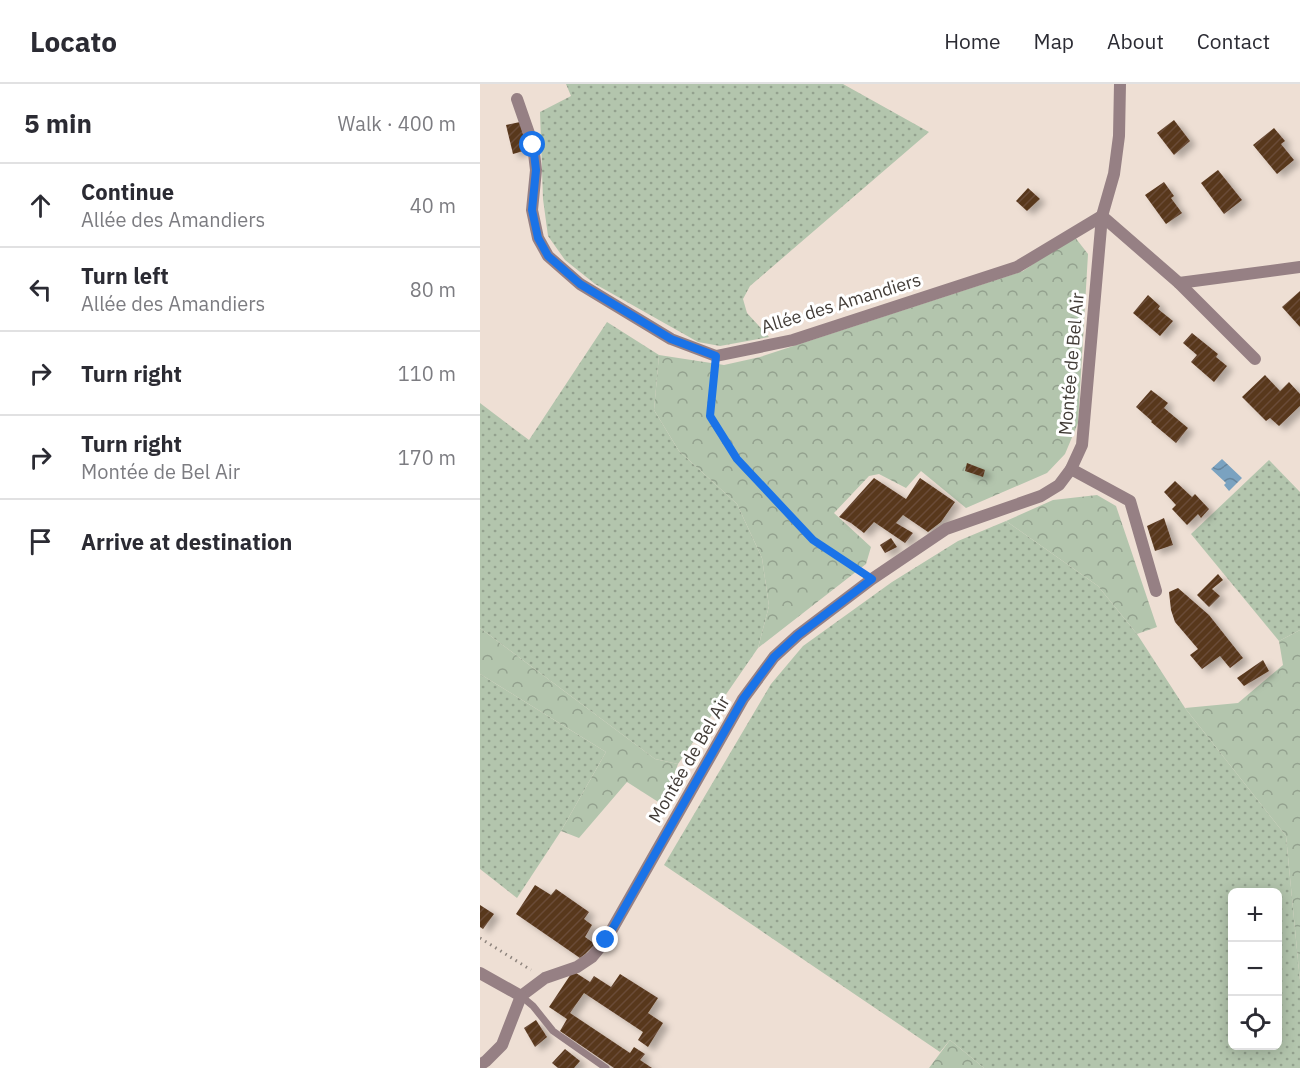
<!DOCTYPE html>
<html lang="en">
<head>
<meta charset="utf-8">
<style>
	:root { --surface:#fff; --page:#f7f7f7; --text:#2b2b33; --muted:#7c7c81; --line:#e1e1e2 }
	body { margin:0; font-family:"IBM Plex Sans",sans-serif; background:var(--page); color:var(--text) }
	.controls { position:absolute; right:18px; bottom:18px; display:grid; overflow:hidden; border-radius:9px; box-shadow:0 3px 15px #0003 }
	.controls button { width:54px; height:54px; display:grid; place-items:center; padding:0; border:0; border-bottom:2px solid var(--line); background:var(--surface); color:var(--text); font:30px sans-serif }
	.stop { position:absolute; width:18px; height:18px; margin:-14px; border:4px solid #1a73e8; border-radius:50%; background:#fff }
	.stop.end { background:#1a73e8; border-color:#fff; box-shadow:0 2px 6px #0008 }
	.list { margin:0; padding:0; list-style:none }
	h2 { display:flex; justify-content:space-between; align-items:center; height:78px; margin:0; padding:0 24px; font-size:26px }
	h2 small { font-size:20px; font-weight:400; color:var(--muted) }
	.list li { display:grid; grid-template-columns:39px 1fr auto; gap:18px; align-items:center; box-sizing:border-box; height:84px; padding:0 24px; border-top:2px solid var(--line) }
	.list b { display:block; font-size:22px; white-space:nowrap }
	.list p { margin:0; font-size:20px; white-space:nowrap; color:var(--muted) }
	.list em { font-size:20px; font-style:normal; color:var(--muted) }
	.icon { flex:none; width:33px; height:33px; fill:none; stroke:currentColor; stroke-width:2; stroke-linecap:round; stroke-linejoin:round }
	.map { position:relative; flex:none; width:820px; height:984px; overflow:hidden }
	header { display:flex; align-items:center; gap:36px; box-sizing:border-box; height:84px; padding:0 30px; background:var(--surface); border-bottom:2px solid var(--line) }
	header strong { font-size:28px }
	nav { display:flex; gap:33px; margin-inline-start:auto; font-size:21px }
	main { display:flex }
	aside { flex:1; background:var(--surface) }
	.map>svg:first-child { display:block }
</style>
</head>
<body>
<header>
<strong>Locato</strong>
<nav><a>Home</a><a>Map</a><a>About</a><a>Contact</a></nav>
</header>
<main>
<aside>
<h2>5 min<small>Walk · 400 m</small></h2>
<ul class="list">
<li><svg class="icon" aria-label="ahead" viewBox="0 0 24 24"><path d="M12 20V5M6 11l6-6 6 6"/></svg><div><b>Continue</b><p>Allée des Amandiers</p></div><em>40 m</em></li>
<li><svg class="icon" aria-label="left" viewBox="0 0 24 24"><path d="M17 20v-9H6M10 6l-5 5 5 5"/></svg><div><b>Turn left</b><p>Allée des Amandiers</p></div><em>80 m</em></li>
<li><svg class="icon" aria-label="right" viewBox="0 0 24 24"><path d="M7 20v-9h11M14 6l5 5-5 5"/></svg><div><b>Turn right</b></div><em>110 m</em></li>
<li><svg class="icon" aria-label="right" viewBox="0 0 24 24"><path d="M7 20v-9h11M14 6l5 5-5 5"/></svg><div><b>Turn right</b><p>Montée de Bel Air</p></div><em>170 m</em></li>
<li><svg class="icon" aria-label="arrive" viewBox="0 0 24 24"><path d="M6 21V4h12l-3 4 3 4H6"/></svg><div><b>Arrive at destination</b></div></li>
</ul>
</aside>
<div class="map">
<svg width="820" height="984" viewBox="0 0 820 984">
	<defs>
		<pattern id="grass-dots" width="8" height="8" patternUnits="userSpaceOnUse" patternTransform="scale(1.5)"><rect width="8" height="8" fill="#b3c5ad"/><path d="M2 2h.1M6 6h.1" fill="none" stroke="#93a18e" stroke-width="1.8" stroke-linecap="round"/></pattern>
		<pattern id="forest-crowns" width="20" height="18" patternUnits="userSpaceOnUse" patternTransform="scale(1.5)"><rect width="20" height="18" fill="#b3c5ad"/><path d="M2 6a3 3 0 1 1 6 0M12 15a3 3 0 1 1 6 0" fill="none" stroke="#93a18e"/></pattern>
		<pattern id="water-waves" width="16" height="10" patternUnits="userSpaceOnUse" patternTransform="scale(1.5)"><rect width="16" height="10" fill="#7aa2c0"/><path d="M0 5q4-4 8 0t8 0" fill="none" stroke="#66859d"/></pattern>
		<pattern id="building-hatch" width="6" height="6" patternUnits="userSpaceOnUse" patternTransform="scale(1.5)"><rect width="6" height="6" fill="#59371e"/><path d="M-1 1l2-2M0 6l6-6M5 7l2-2" fill="none" stroke="#694c37"/></pattern>
		<filter id="shadow"><feDropShadow dx="6" dy="4" stdDeviation="3" flood-color="#0004"/></filter>
	</defs>
	<rect width="100%" height="100%" fill="#eedfd4"/>
	<g fill="url(#grass-dots)" fill-rule="evenodd">
		<polygon points="86,0 363,0 449,48 270,202 263,215 267,229 289,253 240,262 218,258 115,200 85,176 68,152 63,115 60,28 91,12"/>
		<polygon points="127,238 179,271 174,326 199,367 257,420 282,474 289,522 278,564 198,680 175,675 0,544 0,319 49,356"/>
		<polygon points="789,376 820,408 820,546 799,557 711,450"/>
		<path d="M526,437L618,502L657,550L705,624L806,752L820,897V984H504L470,956L460,968L184,781L291,600L323,562L412,498L478,457ZM752,808H798V962H752Z"/>
		<polygon points="0,590 126,668 81,747 37,814 0,785"/>
	</g>
	<g fill="url(#forest-crowns)">
		<polygon points="594,152 608,170 598,339 585,370 567,389 486,424 441,387 426,404 399,390 389,392 354,429 391,463 386,480 278,564 289,522 282,474 257,420 199,367 174,326 179,271 244,281 280,273 543,187"/>
		<polygon points="617,411 636,422 677,543 657,550 618,502 526,437 573,416"/>
		<polygon points="0,544 175,675 198,680 183,721 147,698 99,754 81,747 126,668 0,590"/>
		<polygon points="820,546 820,897 806,752 705,624 758,619 803,581 799,557"/>
		<polygon points="470,956 504,984 449,984"/>
	</g>
	<polygon fill="url(#water-waves)" points="742,375 762,394 749,407 744,401 746,399 731,385"/>
	<g fill="url(#building-hatch)" filter="url(#shadow)">
		<polygon points="694,36 710,57 694,71 677,49"/>
		<polygon points="40,38 47,66 33,70 26,41"/>
		<polygon points="794,44 805,57 801,60 814,76 797,90 773,61"/>
		<polygon points="738,86 762,116 744,130 721,99"/>
		<polygon points="684,98 694,112 691,114 702,129 686,140 665,111"/>
		<polygon points="548,104 560,115 547,127 536,117"/>
		<polygon points="820,207 820,243 802,223"/>
		<polygon points="668,211 680,222 678,225 693,237 680,252 653,229"/>
		<polygon points="712,249 738,270 736,273 747,282 734,298 711,278 717,271 703,259"/>
		<polygon points="785,291 800,307 809,298 820,310 820,322 799,342 790,334 786,337 762,313"/>
		<polygon points="671,306 688,319 684,324 708,344 696,359 671,338 672,337 656,323"/>
		<polygon points="487,379 505,386 503,393 485,387"/>
		<polygon points="394,394 426,415 440,394 475,418 461,438 448,448 423,431 416,439 433,449 425,459 394,438 384,449 371,439 359,433"/>
		<polygon points="695,397 712,413 715,410 729,425 721,434 718,430 707,441 692,425 696,421 684,408"/>
		<polygon points="684,434 693,461 675,467 667,442"/>
		<polygon points="411,454 417,463 405,469 400,461"/>
		<polygon points="738,490 743,496 732,505 740,512 729,523 717,511"/>
		<polygon points="698,504 729,531 763,574 750,584 740,572 722,585 710,571 718,565 695,538 691,526 689,508"/>
		<polygon points="783,576 789,587 764,602 757,594"/>
		<polygon points="55,801 71,811 76,805 109,828 104,835 112,841 105,853 115,860 105,870 100,874 36,830"/>
		<polygon points="0,821 14,830 3,845 0,843"/>
		<polygon points="93,887 110,898 114,892 131,903 140,890 178,914 168,929 183,939 168,963 158,956 163,948 104,909 90,929 150,969 154,963 165,970 160,976 172,984 134,984 80,947 87,935 69,923"/>
		<polygon points="56,936 67,953 55,963 44,944"/>
		<polygon points="85,965 100,977 94,984 78,984 72,979"/>
	</g>
	<g fill="none" stroke-linecap="round" stroke-linejoin="round">
		<g stroke="#8f857e" stroke-width="3" stroke-dasharray="1.5 4.5" stroke-linecap="butt">
			<polyline points="235,285 230,332 257,375 334,456 379,486"/>
			<polyline points="0,854 51,886"/>
		</g>
		<polyline stroke="#968084" stroke-width="7" points="41,912 53,922 73,947 126,984"/>
		<g stroke="#968084" stroke-width="12">
			<polyline points="37,15 53,61 56,86 52,126 58,154 68,172 100,200 191,255 236,272 313,256 537,183 622,132 699,199 820,183"/>
			<polyline points="699,199 775,275"/>
			<polyline points="591,385 650,417 676,507"/>
			<polyline points="0,889 41,912"/>
			<polyline points="41,912 65,894 97,883 112,873 126,856 263,615 294,573 318,551 392,495 466,445 561,412 579,401 591,385 602,361 622,132 634,90 639,52 640,0"/>
			<polyline points="0,981 6,977 22,961 41,912"/>
		</g>
	</g>
	<g fill="none" stroke-linecap="round" stroke-linejoin="round">
		<polyline stroke="#1a73e8" stroke-width="8" points="53,61 56,86 52,126 58,154 68,172 100,200 191,255 236,272 230,332 257,375 333,456 392,495 318,551 294,573 263,615 126,856"/>
	</g>
	<g text-anchor="middle" dominant-baseline="central" stroke-width="6" stroke-linejoin="round" paint-order="stroke">
		<g font-size="18" fill="#423c37" stroke="#fff">
			<text transform="translate(361 219) rotate(-17)">Allée des Amandiers</text>
			<text transform="translate(591 280) rotate(-85)">Montée de Bel Air</text>
			<text transform="translate(209 675) rotate(-60)">Montée de Bel Air</text>
		</g>
	</g>
</svg>
<div class="controls">
<button>+</button>
<button>−</button>
<button><svg class="icon" aria-label="locate" viewBox="0 0 24 24"><circle cx="12" cy="12" r="6"/><path d="M12 2v4M12 18v4M2 12h4M18 12h4"/></svg></button>
</div>
<div class="stop" style="left:53px;top:61px"></div>
<div class="stop end" style="left:126px;top:856px"></div>
</div>
</main>
</body>
</html>
